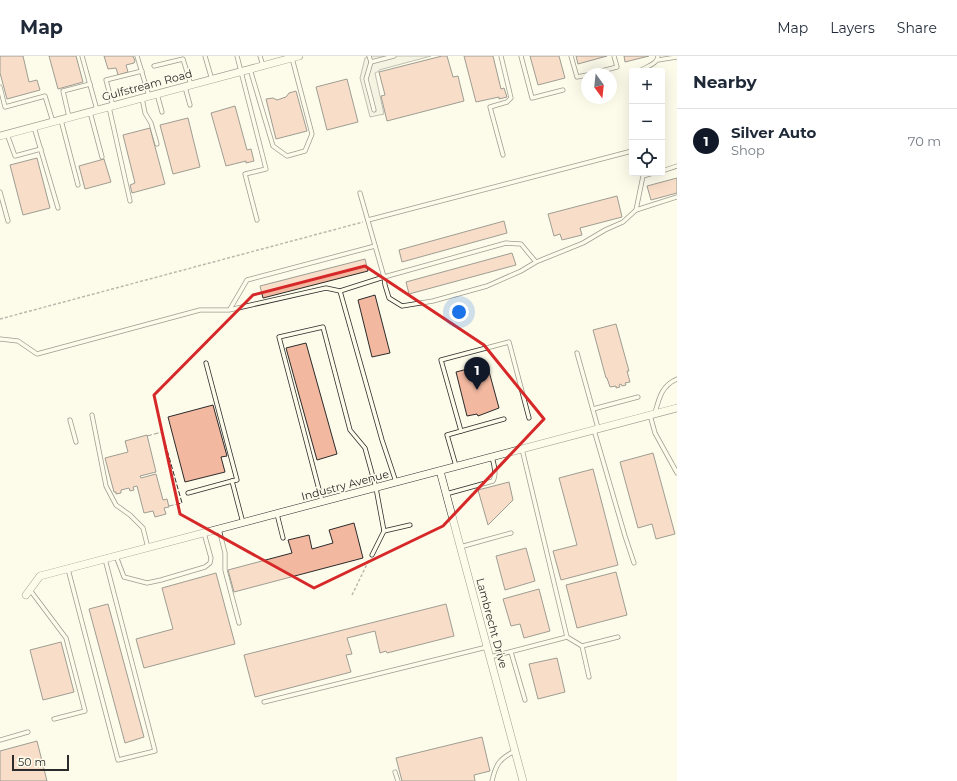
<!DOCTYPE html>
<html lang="en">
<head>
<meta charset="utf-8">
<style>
	:root { --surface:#fff; --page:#f2f2f3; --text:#1f2937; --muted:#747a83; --line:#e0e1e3; --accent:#111827 }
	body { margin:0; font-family:Montserrat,sans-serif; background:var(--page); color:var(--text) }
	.controls { position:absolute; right:12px; top:12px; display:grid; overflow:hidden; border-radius:4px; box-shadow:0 4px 16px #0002 }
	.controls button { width:36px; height:36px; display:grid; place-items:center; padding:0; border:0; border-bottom:1px solid var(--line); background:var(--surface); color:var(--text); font:20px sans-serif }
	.compass { position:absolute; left:581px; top:12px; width:36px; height:36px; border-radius:50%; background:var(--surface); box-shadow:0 4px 16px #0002; rotate:165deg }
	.scale { position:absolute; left:12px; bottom:10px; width:57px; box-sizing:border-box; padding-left:4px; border:2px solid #2b2b2b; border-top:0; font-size:11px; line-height:14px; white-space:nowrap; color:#2b2b2b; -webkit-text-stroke:3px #fdfbea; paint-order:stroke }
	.you { position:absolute; left:459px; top:256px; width:14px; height:14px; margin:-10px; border:3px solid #fff; border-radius:50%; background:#1a73e8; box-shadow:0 0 0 6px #1a73e833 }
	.badge { display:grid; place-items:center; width:26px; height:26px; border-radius:50%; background:var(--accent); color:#fff; font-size:13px; font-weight:700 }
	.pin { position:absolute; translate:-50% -33px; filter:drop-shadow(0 1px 2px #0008) }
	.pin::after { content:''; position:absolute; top:21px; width:14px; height:12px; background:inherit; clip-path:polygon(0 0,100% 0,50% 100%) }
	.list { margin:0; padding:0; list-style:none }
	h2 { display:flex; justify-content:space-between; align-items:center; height:52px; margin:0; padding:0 16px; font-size:17px }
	h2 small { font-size:13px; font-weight:400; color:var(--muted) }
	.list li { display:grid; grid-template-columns:26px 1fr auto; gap:12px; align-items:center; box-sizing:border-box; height:64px; padding:0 16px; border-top:1px solid var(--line) }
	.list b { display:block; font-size:15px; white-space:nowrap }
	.list p { margin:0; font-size:13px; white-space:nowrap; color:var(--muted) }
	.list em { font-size:13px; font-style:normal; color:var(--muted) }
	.icon { flex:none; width:22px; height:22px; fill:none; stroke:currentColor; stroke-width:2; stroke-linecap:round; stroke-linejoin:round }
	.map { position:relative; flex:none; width:677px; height:725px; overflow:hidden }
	header { display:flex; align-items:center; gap:24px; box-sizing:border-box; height:56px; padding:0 20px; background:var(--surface); border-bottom:1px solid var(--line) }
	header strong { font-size:19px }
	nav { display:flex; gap:22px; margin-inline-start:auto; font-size:14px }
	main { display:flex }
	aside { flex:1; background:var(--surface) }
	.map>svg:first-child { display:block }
</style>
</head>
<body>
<header>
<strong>Map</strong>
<nav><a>Map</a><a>Layers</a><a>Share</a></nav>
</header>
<main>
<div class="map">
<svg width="677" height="725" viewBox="0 0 677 725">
	<rect width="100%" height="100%" fill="#fdfbea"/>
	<polygon fill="#eceadb" stroke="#74746e" points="371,0 431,0 379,14 379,15 375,17 384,58 370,61 360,22 365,2"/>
	<g fill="#f2b8a0" stroke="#2b2b2b">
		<polygon points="0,0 23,0 29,26 37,24 40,34 7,43 0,17"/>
		<polygon points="49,0 76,0 83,26 58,33"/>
		<polygon points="104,0 133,0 135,5 134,7 126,9 128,16 118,19 116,12 108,13"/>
		<polygon points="442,0 447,0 453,21 458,20 464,45 387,65 381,40 385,39 379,16"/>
		<polygon points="464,0 493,0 501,33 504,32 507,41 499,43 499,41 476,46"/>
		<polygon points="530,0 559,0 565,22 538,29"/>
		<polygon points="576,0 607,0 578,8"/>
		<polygon points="624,0 649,0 625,6"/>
		<polygon points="347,23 358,66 327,74 316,31"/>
		<polygon points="296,35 307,75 276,83 266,43 273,42 277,44 286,41 289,37"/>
		<polygon points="235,50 247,94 251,93 254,105 246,107 246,105 226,110 211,57"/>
		<polygon points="188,62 200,111 173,118 160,69"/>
		<polygon points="150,72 165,128 132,137 130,129 135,127 123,79"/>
		<polygon points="37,102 50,152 23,159 10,109"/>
		<polygon points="104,103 111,126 85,133 79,110"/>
		<polygon points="677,122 677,137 651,144 647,130"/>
		<polygon points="617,140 622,161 580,172 582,179 562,184 560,178 554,180 548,158"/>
		<polygon points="504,165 507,177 402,206 399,194"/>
		<polygon points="512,197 516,209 409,238 406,226"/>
		<polygon points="365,203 368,215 263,242 260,230"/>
		<polygon points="375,239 390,297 372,301 358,244"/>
		<polygon points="616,268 629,315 627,315 630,326 625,327 626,329 622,330 621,328 619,329 620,331 616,332 616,330 610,331 607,322 606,322 593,274"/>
		<polygon points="306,287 337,398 317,404 286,292"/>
		<polygon points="487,308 499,352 478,360 477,358 467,360 456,316"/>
		<polygon points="213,349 227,400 221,401 225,416 185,426 168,361"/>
		<polygon points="147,379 156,416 140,420 141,422 156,418 163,444 167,443 169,451 164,452 166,458 155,461 153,455 144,457 137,430 133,431 134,434 130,435 129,432 121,434 121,437 116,438 116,436 114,436 105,402 128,396 125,385"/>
		<polygon points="653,397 675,478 656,483 652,468 638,472 620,406"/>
		<polygon points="593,413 618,509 561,524 553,495 577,489 559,422"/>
		<polygon points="509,426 513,444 488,469 478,434"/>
		<polygon points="354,467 363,502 234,536 228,514 292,497 288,484 309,479 312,493 333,487 329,474"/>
		<polygon points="526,492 535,525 505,534 496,500"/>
		<polygon points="616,516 627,559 577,572 566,529"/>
		<polygon points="216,517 235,588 144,612 136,583 173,573 162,532"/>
		<polygon points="539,533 550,575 524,582 520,568 511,570 503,543"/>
		<polygon points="108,548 144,681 125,687 89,553"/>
		<polygon points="446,548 454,580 387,597 386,595 380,597 375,575 347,582 352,598 346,599 351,616 255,641 244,599"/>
		<polygon points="61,586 74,636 43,644 30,594"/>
		<polygon points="557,602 565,636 538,643 529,608"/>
		<polygon points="482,681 490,715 474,719 475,725 402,725 396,702"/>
		<polygon points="37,685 47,725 0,725 0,695"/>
	</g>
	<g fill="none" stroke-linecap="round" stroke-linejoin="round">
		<defs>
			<g id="lane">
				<polyline points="82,0 97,54"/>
				<polyline points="137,0 149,40"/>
				<polyline points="205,0 212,24"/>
				<polyline points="237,0 266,113 245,118 257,164"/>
				<polyline points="260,0 263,10"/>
				<polyline points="369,0 371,6 394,0"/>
				<polyline points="501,0 511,42 507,46 490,51 503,99"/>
				<polyline points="521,0 532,42 563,34"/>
				<polyline points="571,0 577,21 587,19"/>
				<polyline points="658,4 677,1"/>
				<polyline points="371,6 366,23 374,54"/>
				<polyline points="154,10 183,3 191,29"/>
				<polyline points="250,13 273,90 287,100 305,95 312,78 292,2"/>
				<path d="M640,15C646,10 657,9 658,0"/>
				<polyline points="590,18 617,11 614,0"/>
				<polyline points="0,31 5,51 45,40 53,66"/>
				<polyline points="185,31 190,49"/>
				<polyline points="157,38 162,56"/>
				<polyline points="142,42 145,57 151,67 157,88"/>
				<polyline points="113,50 106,24 142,15"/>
				<polyline points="109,51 130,145"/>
				<polyline points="90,56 102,101"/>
				<polyline points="69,61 63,35 90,28"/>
				<polyline points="61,64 78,129"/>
				<polyline points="34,71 58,152"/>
				<polyline points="7,78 15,100 41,93"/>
				<polyline points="662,115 677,110"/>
				<polyline points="0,136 8,165"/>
				<polyline points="360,137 384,221 340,235 382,384 396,426"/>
				<polyline points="636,154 643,120 653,117"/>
				<polyline points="368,164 632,95"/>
				<polyline points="536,206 521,188 506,187 384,221 385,229 389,242 402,250 433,245 487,230 521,215 536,206 583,187 605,174 623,166 636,154 677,141"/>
				<polyline points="230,253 247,224 375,190"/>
				<polyline points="0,283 18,285 37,298 200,254 229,254 326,232 340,235"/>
				<polyline points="577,297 598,372"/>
				<polyline points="206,307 237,424 232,425"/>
				<polyline points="593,353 638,341"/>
				<path d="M655,357C659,342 662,329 677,323"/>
				<polyline points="92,359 106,430 116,449 130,459 143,472 148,492"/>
				<polyline points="650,359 655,377 677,417"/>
				<polyline points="70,364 76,386"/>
				<polyline points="594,374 625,480 634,507"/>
				<polyline points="461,375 441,304 509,286 529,362"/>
				<polyline points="456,410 447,379 504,363"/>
				<polyline points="188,437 232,425 243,467"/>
				<path d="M446,438L493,425C497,418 494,408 492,401"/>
				<polyline points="322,445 279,281 323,271 350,374 365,392 376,432 384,475 372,499"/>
				<polyline points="277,458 283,482"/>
				<polyline points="219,473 225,497 225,514 239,567"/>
				<polyline points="384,475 410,469"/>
				<polyline points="460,491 511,477"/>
				<polyline points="116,500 124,521 147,527 161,524 205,511 210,507 211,502 204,477"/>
				<polyline points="68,513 118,704 155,695 105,503"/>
				<polyline points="30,534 66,582 85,655 54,663"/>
				<polyline points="567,581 582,590 618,581"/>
				<polyline points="582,590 589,621"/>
				<polyline points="511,596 525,644"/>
				<polyline points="490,601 567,581 522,393"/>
				<polyline points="264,646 487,591"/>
				<polyline points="0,684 28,676"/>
				<polyline points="395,716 398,725"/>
				<path d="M492,725C496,708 499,703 515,695"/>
			</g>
			<g id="street">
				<polyline points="0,80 299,0"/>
				<polyline points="440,415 523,725"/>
				<polyline points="26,539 40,520 677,352"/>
			</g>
		</defs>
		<use href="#lane" stroke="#2b2b2b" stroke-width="5"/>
		<use href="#street" stroke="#2b2b2b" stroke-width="8"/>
		<g stroke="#6a6964" stroke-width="1.5" stroke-dasharray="3 2" stroke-linecap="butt">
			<polyline points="0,263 363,166"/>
			<polyline points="352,539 369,504"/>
		</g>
		<use href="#lane" stroke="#fdfbea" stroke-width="3.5"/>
		<use href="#street" stroke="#fdfbea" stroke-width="7"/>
		<polyline stroke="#2b2b2b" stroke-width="1" stroke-dasharray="5 2" stroke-linecap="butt" points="147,380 162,376 182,447 169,450"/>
	</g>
	<path d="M0 0H677V725H0ZM365,210L484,289L544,363L443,470L314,532L180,458L154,339L253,239Z" fill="#fdfbea" fill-opacity=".55" fill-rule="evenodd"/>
	<path fill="none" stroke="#d62828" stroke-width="3" stroke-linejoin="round" d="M365,210L484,289L544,363L443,470L314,532L180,458L154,339L253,239Z"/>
	<g text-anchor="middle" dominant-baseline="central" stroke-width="3" stroke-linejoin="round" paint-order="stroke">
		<g font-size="11" fill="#2b2b2b" stroke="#fdfbea">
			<text transform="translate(147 29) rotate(-15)">Gulfstream Road</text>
			<text transform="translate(345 429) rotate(-15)">Industry Avenue</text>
			<text transform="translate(492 567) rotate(75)">Lambrecht Drive</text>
		</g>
	</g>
</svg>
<div class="controls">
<button>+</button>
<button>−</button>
<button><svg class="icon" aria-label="locate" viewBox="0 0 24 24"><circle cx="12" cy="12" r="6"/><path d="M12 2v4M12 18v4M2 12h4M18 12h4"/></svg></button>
</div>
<svg class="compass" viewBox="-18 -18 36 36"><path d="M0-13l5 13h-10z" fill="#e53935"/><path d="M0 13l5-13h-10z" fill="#747a83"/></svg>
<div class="scale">50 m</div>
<div class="you"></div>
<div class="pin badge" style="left:477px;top:334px">1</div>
</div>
<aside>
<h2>Nearby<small></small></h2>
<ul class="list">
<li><span class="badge">1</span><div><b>Silver Auto</b><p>Shop</p></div><em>70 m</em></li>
</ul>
</aside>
</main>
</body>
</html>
